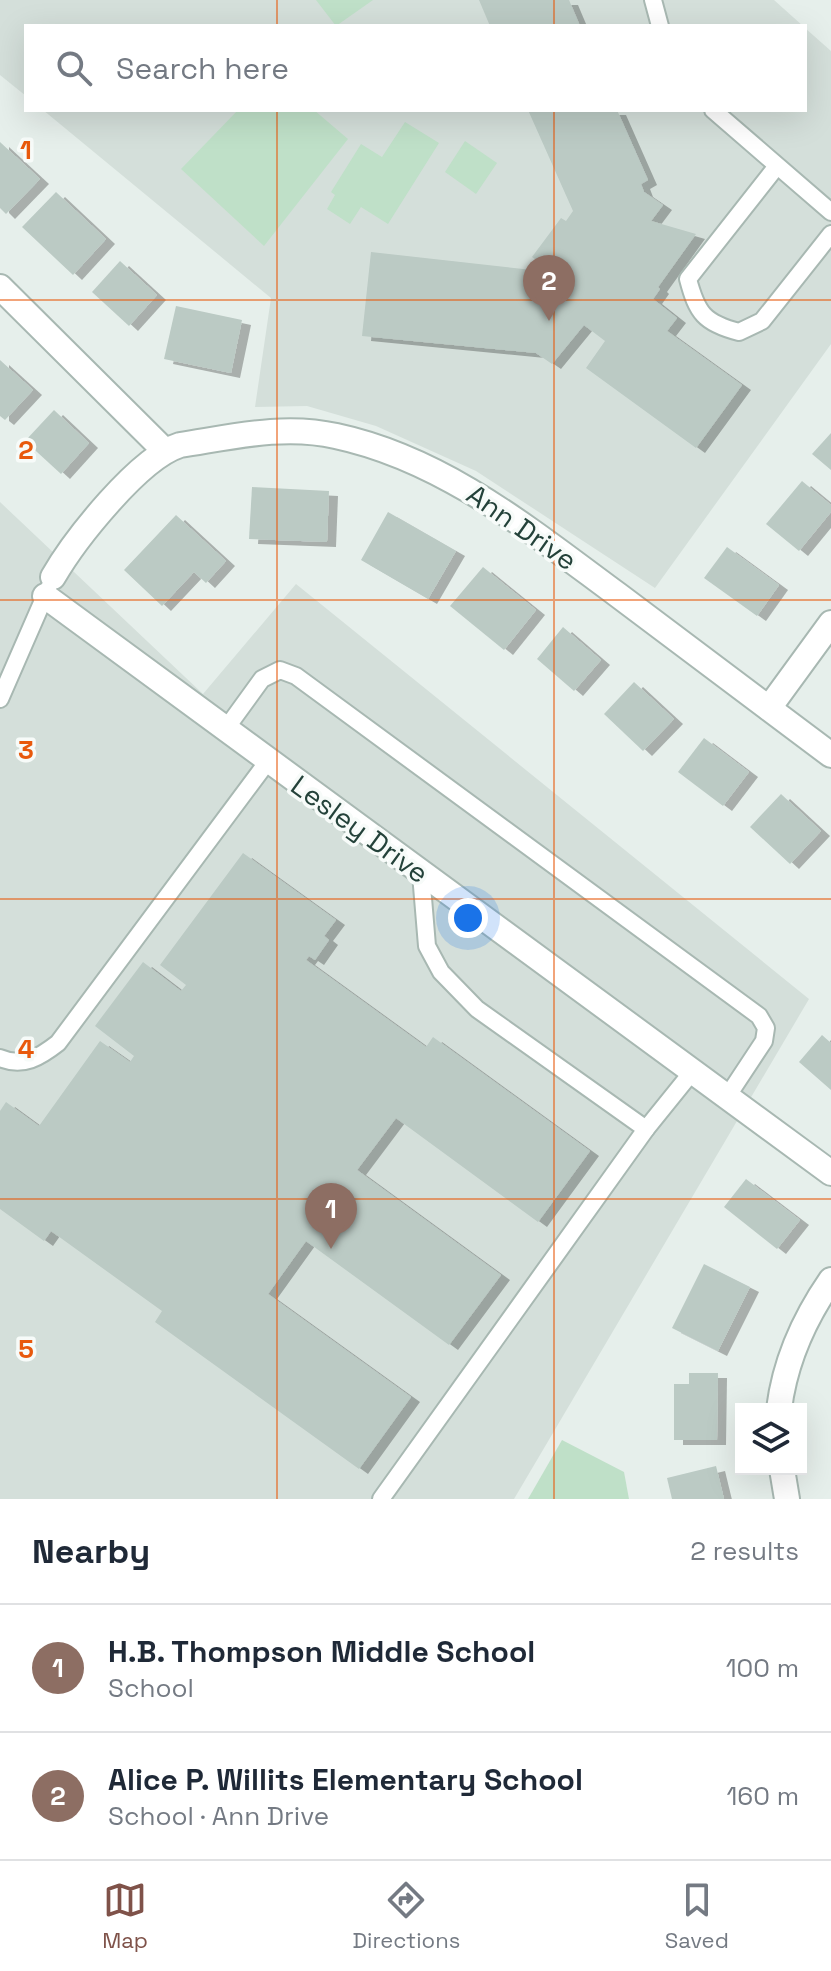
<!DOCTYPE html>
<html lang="en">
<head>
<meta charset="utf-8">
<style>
	:root { --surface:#fff; --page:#f2f2f3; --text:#1f2937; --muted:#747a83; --line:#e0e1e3; --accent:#7f5249 }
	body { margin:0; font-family:"Space Grotesk",sans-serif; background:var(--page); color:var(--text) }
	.controls { position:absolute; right:24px; bottom:24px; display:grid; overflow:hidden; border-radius:0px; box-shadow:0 8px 32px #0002 }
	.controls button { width:72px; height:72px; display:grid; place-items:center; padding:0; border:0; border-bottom:2px solid var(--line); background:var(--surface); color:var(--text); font:40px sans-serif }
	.you { position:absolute; left:468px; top:918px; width:28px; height:28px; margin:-20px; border:6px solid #fff; border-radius:50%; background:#1a73e8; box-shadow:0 0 0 12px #1a73e833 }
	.badge { display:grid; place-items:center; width:52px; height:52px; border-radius:50%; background:var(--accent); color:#fff; font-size:26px; font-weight:700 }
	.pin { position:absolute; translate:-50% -66px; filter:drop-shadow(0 2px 4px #0008) }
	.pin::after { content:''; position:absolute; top:42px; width:28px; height:24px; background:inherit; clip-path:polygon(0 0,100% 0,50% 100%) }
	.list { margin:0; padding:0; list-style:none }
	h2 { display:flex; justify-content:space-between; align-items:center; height:104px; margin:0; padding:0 32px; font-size:34px }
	h2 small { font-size:26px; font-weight:400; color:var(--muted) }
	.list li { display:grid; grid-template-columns:52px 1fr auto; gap:24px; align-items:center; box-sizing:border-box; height:128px; padding:0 32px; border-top:2px solid var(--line) }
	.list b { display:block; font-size:30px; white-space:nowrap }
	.list p { margin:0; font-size:26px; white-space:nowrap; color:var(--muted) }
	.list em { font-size:26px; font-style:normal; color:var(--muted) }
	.icon { flex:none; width:44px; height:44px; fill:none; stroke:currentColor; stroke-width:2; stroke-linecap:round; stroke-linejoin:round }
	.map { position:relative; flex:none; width:831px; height:1499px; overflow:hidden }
	.search { position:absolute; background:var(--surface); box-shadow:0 8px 32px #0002; left:24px; right:24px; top:24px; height:88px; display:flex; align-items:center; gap:20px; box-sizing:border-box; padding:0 28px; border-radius:0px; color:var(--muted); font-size:30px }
	.sheet { height:360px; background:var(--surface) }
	nav { display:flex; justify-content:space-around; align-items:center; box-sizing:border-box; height:112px; border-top:2px solid var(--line); background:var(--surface); font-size:22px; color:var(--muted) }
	nav a { display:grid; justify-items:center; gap:4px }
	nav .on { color:var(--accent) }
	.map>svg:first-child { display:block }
</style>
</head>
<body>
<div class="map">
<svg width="831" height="1499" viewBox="0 0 831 1499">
	<defs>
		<filter id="shadow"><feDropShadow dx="9" dy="5" stdDeviation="0" flood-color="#0004"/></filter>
	</defs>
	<rect width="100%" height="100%" fill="#e6efeb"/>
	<g fill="#d4dfda">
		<polygon points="0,0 774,0 803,26 26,26 26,96 0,75"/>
		<polygon points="805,28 831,51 831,344 655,588 476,471 376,426 307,406 255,407 271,298 43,110 805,110"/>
		<polygon points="0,502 203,694 296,584 809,999 514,1499 0,1499"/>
	</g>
	<g fill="#bfe0c8">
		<polygon points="316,0 373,0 336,26"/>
		<polygon points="238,110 314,110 348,139 264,246 181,169"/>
		<polygon points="405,122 439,143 388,224 361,207 350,224 327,209 335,195 331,192 361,144 382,157"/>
		<polygon points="465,141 497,163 476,194 445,172"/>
		<polygon points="562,1440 624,1472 629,1499 528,1499"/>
	</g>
	<g fill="#bbcac4" filter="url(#shadow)">
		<polygon points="479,0 569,0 580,26 490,26"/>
		<polygon points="528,110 617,110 648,180 641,184 644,192 663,205 651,221 696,234 658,287 660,289 653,299 677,318 667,331 742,385 696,448 586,368 605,341 584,325 552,364 536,353 362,336 371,252 532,270 538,261 532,257 561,218 566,221 573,211"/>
		<polygon points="0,142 40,179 6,214 0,208"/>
		<polygon points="56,192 106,239 73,275 22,227"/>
		<polygon points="120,261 157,295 129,326 92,292"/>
		<polygon points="176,306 242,320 231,373 164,359"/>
		<polygon points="0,360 33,390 5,420 0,416"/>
		<polygon points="54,410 89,443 61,474 25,441"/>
		<polygon points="831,433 831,470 812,454"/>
		<polygon points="802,481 831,505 831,512 799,551 766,524"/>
		<polygon points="252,487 329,491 327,542 249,539"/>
		<polygon points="388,512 456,551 428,599 361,560"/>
		<polygon points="176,515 226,561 206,583 194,572 162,606 124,570"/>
		<polygon points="727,547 779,585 757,616 704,578"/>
		<polygon points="483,567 536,610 504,650 450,606"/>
		<polygon points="563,627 601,660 574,691 537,659"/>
		<polygon points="634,682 674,719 643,751 604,714"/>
		<polygon points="704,738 749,772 723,806 678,772"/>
		<polygon points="781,794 821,831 790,864 750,827"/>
		<polygon points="243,853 336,920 324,936 329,940 315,960 309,956 306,960 426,1047 433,1037 590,1151 538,1222 396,1118 357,1170 501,1275 449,1345 306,1241 268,1294 411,1397 359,1469 155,1322 162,1311 51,1231 44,1241 0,1209 0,1111 6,1102 39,1126 100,1041 130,1062 134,1056 95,1026 143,962 181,991 186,985 160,965"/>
		<polygon points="822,1035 831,1043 831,1090 799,1062"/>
		<polygon points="746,1179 800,1220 777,1249 724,1207"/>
		<polygon points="704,1264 750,1287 718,1351 672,1328"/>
		<polygon points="689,1373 718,1373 717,1440 674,1440 674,1384 689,1384"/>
		<polygon points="716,1466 724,1499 672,1499 667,1478"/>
	</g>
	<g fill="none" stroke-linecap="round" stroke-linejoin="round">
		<defs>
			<g id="lane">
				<polyline points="653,0 660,26"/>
				<polyline points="713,110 831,212"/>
				<path d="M777,166L688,279C697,313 704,323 739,332L762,321L831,234"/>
				<polyline points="0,699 48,589"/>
				<polyline points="225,730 262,679 280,670 296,676 759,1016 766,1028 764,1041 727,1097"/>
				<polyline points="421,874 427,946 441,972 477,1009 646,1129"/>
				<path d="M0,1058C23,1068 40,1057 58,1043L268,761"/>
				<polyline points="381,1499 646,1129 692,1072"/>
			</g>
			<g id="street">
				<polyline points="0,287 164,450"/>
				<path d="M53,577C75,539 139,458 180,445C232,437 284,424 336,436C444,459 531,531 618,595C689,648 760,701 831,755"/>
				<polyline points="45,596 831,1173"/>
				<polyline points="769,708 831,623"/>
				<path d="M779,1409C785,1361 804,1319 831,1280"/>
				<polyline points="782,1469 787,1499"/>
			</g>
		</defs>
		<use href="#lane" stroke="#a8b8b2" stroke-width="20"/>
		<use href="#street" stroke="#a8b8b2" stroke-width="28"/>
		<use href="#lane" stroke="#fff" stroke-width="16"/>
		<use href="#street" stroke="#fff" stroke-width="24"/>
	</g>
	<path fill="none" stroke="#e8590c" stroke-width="2" stroke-opacity="0.55" d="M277,0V26M554,0V26M277,110V1499M554,110V1499M0,300H831M0,600H831M0,899H831M0,1199H831"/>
	<g text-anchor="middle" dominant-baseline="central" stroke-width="7" stroke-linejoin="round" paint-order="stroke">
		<g font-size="28" fill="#24423a" stroke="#f7fbf9">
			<text transform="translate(522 527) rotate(35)">Ann Drive</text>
			<text transform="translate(360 829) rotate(36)">Lesley Drive</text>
		</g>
	</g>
	<g font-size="26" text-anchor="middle" font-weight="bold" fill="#e8590c" stroke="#f7fbf9" stroke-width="7" stroke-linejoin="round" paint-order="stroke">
		<text x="26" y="159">1</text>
		<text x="26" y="459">2</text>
		<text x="26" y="759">3</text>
		<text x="26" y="1058">4</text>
		<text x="26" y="1358">5</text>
	</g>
</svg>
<div class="controls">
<button><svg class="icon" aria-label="layers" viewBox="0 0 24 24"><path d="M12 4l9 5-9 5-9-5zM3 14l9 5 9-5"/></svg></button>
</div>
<div class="you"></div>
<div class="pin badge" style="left:331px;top:1249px;background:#8d6e63">1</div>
<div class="pin badge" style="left:549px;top:321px;background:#8d6e63">2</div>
<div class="search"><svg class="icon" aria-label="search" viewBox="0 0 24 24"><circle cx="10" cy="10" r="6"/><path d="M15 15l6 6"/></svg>Search here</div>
</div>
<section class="sheet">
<h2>Nearby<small>2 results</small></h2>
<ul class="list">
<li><span class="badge" style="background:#8d6e63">1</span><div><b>H.B. Thompson Middle School</b><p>School</p></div><em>100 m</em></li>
<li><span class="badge" style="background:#8d6e63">2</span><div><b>Alice P. Willits Elementary School</b><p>School · Ann Drive</p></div><em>160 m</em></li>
</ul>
</section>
<nav>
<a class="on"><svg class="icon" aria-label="map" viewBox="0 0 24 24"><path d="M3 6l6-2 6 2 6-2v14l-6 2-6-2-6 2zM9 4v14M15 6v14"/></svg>Map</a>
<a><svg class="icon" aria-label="directions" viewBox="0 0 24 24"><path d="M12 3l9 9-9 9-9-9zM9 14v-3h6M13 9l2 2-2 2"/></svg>Directions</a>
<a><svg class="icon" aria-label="saved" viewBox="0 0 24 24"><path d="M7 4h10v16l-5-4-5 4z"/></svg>Saved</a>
</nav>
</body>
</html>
